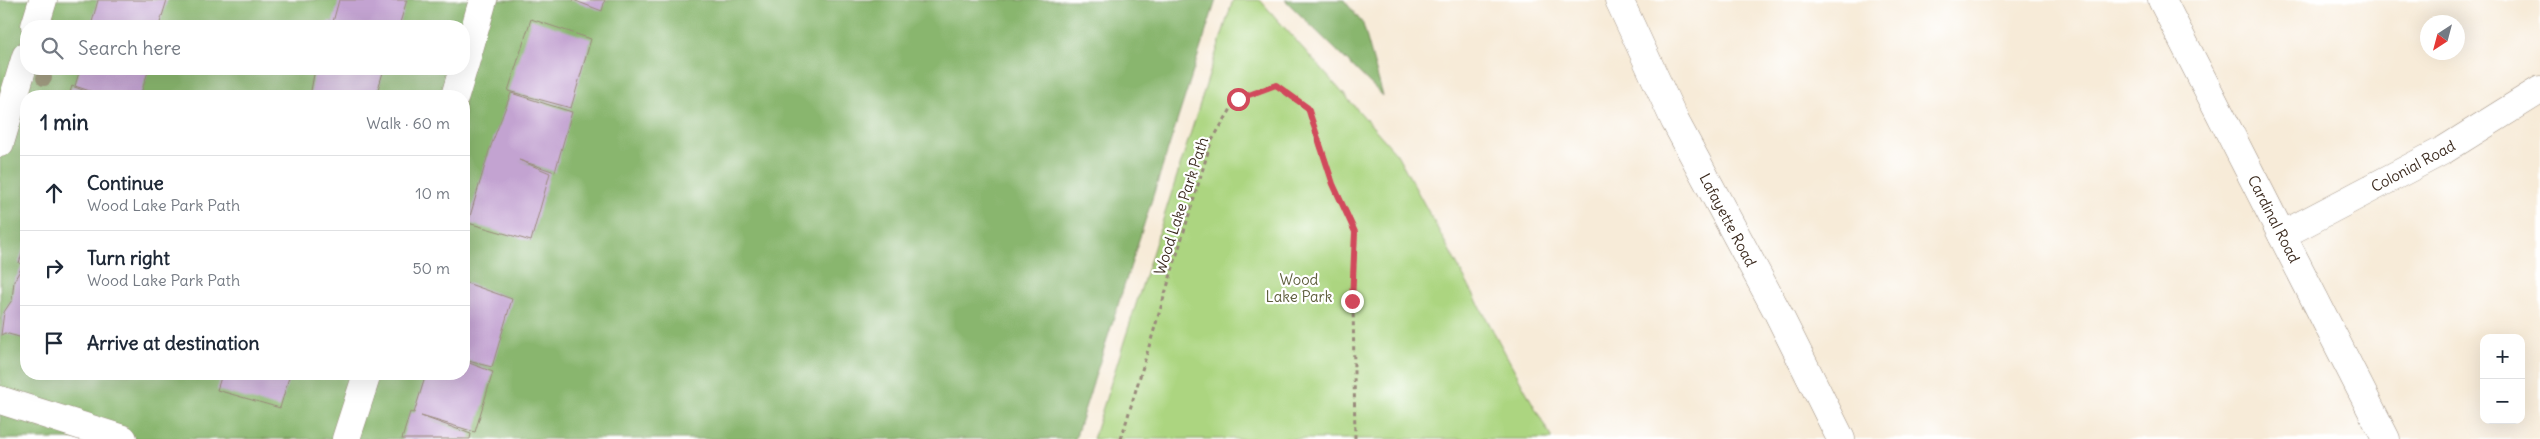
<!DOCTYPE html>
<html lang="en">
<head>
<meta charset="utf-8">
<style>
	:root { --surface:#fff; --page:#f2f2f3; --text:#1f2937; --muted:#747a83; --line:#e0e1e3 }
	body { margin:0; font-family:Delius,sans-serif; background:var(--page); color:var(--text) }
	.controls { position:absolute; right:15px; bottom:15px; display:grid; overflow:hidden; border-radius:10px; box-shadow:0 5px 20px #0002 }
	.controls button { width:45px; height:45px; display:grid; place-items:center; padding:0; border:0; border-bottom:1px solid var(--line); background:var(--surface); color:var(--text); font:25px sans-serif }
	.compass { position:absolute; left:2420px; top:15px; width:45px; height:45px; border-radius:50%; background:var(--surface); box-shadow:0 5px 20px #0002; rotate:216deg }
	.stop { position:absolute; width:15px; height:15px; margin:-11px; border:4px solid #d1495b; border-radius:50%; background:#fff }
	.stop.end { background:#d1495b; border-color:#fff; box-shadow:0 1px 5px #0008 }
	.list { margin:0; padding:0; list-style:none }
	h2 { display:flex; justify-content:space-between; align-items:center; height:65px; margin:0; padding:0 20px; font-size:21px }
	h2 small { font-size:16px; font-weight:400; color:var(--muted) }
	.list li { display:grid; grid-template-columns:32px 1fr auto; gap:15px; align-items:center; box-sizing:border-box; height:75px; padding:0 20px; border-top:1px solid var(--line) }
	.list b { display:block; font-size:19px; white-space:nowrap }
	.list p { margin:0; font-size:16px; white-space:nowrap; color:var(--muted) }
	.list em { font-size:16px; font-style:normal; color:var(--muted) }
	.icon { flex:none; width:28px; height:28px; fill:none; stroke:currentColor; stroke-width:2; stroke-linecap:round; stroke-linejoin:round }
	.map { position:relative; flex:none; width:2540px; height:439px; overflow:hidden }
	.search { position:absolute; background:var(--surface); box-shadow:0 5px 20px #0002; left:20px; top:20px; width:450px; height:55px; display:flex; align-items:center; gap:12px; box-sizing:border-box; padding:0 18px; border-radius:20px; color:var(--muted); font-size:19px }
	.panel { position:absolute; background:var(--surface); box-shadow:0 5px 20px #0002; left:20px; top:90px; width:450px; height:290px; border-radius:20px }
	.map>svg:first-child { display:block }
</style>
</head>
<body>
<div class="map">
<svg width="2540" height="439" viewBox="0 0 2540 439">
	<rect width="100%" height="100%" fill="#fff"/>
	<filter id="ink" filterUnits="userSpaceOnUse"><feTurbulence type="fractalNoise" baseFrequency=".02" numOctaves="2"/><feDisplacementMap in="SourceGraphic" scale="10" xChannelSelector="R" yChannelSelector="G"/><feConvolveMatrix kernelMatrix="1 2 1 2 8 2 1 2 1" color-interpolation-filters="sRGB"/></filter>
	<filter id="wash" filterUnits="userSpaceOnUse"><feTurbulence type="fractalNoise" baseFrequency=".0096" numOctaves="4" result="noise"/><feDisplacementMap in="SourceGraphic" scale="20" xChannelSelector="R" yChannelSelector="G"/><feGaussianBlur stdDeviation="1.12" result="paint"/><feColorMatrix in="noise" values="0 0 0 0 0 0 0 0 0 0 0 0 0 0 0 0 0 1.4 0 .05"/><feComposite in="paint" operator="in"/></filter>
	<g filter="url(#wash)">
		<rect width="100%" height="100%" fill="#f7ebd8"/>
		<polygon fill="#acd580" stroke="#74804f" points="1233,0 1260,0 1397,154 1552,439 1093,439"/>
		<g fill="#89b66e" stroke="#627046" fill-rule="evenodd">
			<path d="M0,0H1216L1075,439H0ZM26,26H464V69H26ZM26,96H464V374H26Z"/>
			<polygon points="1285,0 1344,0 1363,24 1383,96"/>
		</g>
		<g id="blocks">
			<g fill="#c3a3d1">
				<polygon points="98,0 167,0 159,26 91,26"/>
				<polygon points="339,0 407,0 399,26 327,26 329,21 333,22"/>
				<polygon points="573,0 605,0 602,11"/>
				<polygon points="531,19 591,39 571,108 508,91"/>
				<polygon points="80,69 149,69 140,96 105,96 75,86"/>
				<polygon points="315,69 384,69 376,96 310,96"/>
				<polygon points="72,86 98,96 69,96"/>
				<polygon points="511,93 572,112 555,172 519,160 550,173 531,241 468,223 489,151"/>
				<polygon points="26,240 26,339 5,333 1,335 4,312 12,300 14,281 23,265 19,263"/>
				<polygon points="464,282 512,299 492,367 464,360"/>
				<polygon points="464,361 493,372 475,432 421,416 471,434 470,439 402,439 410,412 414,413 426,374 464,374"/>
				<polygon points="222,374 290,374 280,408 217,390"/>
			</g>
		</g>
	</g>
	<g filter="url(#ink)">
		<use href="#blocks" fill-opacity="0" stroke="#998a7b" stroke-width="1"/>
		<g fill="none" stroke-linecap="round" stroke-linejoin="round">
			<defs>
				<g id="minor">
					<polyline points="1619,0 1675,121 1778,313 1841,439"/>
					<polyline points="2162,0 2386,439"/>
					<polyline points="35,26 43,0"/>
					<polyline points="464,67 483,0"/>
					<polyline points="455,96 463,69"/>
					<polyline points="0,143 26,56"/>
					<polyline points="2282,235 2444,150 2540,90"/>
					<polyline points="0,400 123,439"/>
					<polyline points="346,439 367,374"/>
				</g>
			</defs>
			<use href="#minor" stroke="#998a7b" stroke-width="29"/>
			<polyline stroke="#998a7b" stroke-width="3" stroke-dasharray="4 4" stroke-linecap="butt" points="1121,439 1211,142 1237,99 1276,85 1307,108 1333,183 1355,232 1353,301 1355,439"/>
			<use href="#minor" stroke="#fff" stroke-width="28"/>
		</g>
		<circle fill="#a29d82" cx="44" cy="78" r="8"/>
	</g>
	<g fill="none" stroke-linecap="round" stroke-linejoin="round" filter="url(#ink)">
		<polyline stroke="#d1495b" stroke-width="6" points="1238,99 1276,85 1308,108 1333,184 1355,232 1352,301"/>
	</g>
	<g text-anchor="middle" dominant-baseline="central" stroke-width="4.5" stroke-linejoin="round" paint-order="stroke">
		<g font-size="15" fill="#3b2a1e" stroke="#fff">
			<text transform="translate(2413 166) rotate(-28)">Colonial Road</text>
			<text transform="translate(1181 206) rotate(-72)">Wood Lake Park Path</text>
			<text transform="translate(2274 219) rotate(63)">Cardinal Road</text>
			<text transform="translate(1728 220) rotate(62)">Lafayette Road</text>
		</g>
		<g font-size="15" fill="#5d5d3b" stroke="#fff">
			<text x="1299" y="279">Wood<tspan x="1299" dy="17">Lake Park</tspan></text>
		</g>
	</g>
</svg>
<div class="controls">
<button>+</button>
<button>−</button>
</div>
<svg class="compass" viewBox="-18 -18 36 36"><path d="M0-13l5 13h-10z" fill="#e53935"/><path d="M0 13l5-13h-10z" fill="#747a83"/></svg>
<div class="stop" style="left:1238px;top:99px"></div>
<div class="stop end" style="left:1352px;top:301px"></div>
<div class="search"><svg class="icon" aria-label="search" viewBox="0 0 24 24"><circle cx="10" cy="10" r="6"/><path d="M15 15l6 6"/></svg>Search here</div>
<section class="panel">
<h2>1 min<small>Walk · 60 m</small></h2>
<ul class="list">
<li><svg class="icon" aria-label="ahead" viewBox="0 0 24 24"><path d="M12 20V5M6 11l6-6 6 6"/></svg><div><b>Continue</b><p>Wood Lake Park Path</p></div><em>10 m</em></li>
<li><svg class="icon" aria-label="right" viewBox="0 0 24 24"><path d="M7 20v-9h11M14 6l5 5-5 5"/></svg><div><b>Turn right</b><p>Wood Lake Park Path</p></div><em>50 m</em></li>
<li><svg class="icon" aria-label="arrive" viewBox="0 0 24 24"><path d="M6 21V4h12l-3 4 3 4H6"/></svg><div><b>Arrive at destination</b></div></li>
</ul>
</section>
</div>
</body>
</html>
